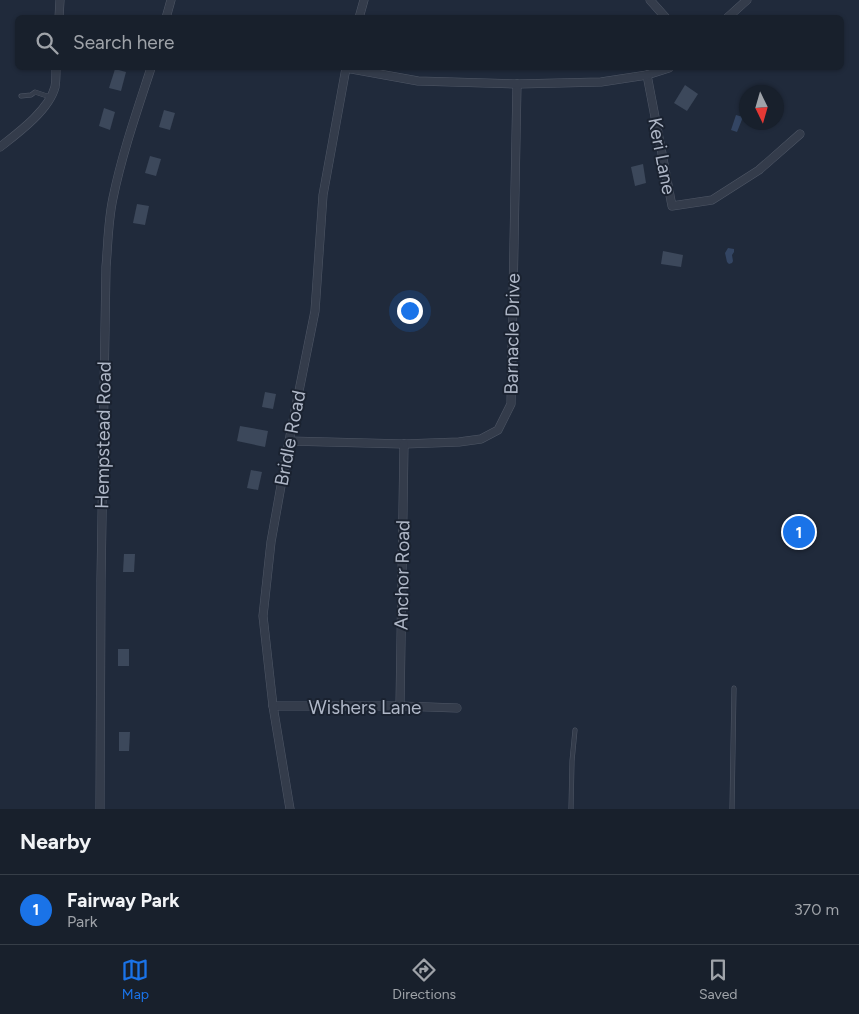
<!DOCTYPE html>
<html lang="en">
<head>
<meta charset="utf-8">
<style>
	:root { --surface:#18202c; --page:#212834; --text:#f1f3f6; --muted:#9fa3a9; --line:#363e48; --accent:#1a73e8 }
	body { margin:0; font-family:Figtree,sans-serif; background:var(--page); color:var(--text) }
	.compass { position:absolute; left:739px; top:85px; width:45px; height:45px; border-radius:50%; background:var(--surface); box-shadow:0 1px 4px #0004; rotate:175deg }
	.you { position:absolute; left:409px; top:310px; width:18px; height:18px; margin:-12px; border:4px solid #fff; border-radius:50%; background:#1a73e8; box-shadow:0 0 0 8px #1a73e833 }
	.badge { display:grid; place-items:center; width:32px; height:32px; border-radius:50%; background:var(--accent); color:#fff; font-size:16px; font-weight:700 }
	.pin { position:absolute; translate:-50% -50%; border:2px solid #fff; box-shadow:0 1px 5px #0006 }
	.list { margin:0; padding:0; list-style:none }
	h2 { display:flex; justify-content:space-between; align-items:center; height:65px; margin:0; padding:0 20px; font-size:21px }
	h2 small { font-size:16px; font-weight:400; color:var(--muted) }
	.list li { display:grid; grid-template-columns:32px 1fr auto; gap:15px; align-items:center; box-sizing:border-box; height:70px; padding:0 20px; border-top:1px solid var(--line) }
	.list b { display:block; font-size:19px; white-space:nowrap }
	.list p { margin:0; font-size:16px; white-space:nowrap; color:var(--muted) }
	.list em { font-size:16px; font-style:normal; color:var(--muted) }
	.icon { flex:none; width:28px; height:28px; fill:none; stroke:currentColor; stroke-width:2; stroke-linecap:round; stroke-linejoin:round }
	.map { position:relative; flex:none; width:859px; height:809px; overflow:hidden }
	.search { position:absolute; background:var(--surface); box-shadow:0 1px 4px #0004; left:15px; right:15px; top:15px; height:55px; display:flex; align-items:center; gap:12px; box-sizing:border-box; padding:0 18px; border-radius:8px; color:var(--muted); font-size:19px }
	.sheet { height:135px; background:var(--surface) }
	nav { display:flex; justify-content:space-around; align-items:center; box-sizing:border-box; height:70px; border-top:1px solid var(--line); background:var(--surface); font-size:14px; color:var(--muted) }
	nav a { display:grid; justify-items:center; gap:2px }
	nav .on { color:var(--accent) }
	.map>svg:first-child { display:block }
</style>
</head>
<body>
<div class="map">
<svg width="859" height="809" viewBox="0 0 859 809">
	<rect width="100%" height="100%" fill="#202a3b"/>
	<g fill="#334563">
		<polygon points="736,115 743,117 737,132 731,130"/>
		<polygon points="728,248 734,249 734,252 732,255 733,261 732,263 729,264 727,262 725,253"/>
	</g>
	<g fill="#3c485b">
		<polygon points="115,69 126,72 121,91 109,88"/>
		<polygon points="685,85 698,94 687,111 674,103"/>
		<polygon points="104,108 115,112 110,130 99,126"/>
		<polygon points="164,110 175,113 170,130 159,127"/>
		<polygon points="150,156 161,159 156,176 145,173"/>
		<polygon points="643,164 646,183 635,186 631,167"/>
		<polygon points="137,204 149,206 145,225 133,223"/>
		<polygon points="663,251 683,255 681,267 661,264"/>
		<polygon points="265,392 276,394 273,409 262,407"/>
		<polygon points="240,426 268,431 265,447 237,441"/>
		<polygon points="251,470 262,472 258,490 247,488"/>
		<polygon points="124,554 135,554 134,572 123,572"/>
		<rect x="118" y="649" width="11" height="17"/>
		<polygon points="119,732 130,732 129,751 119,751"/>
	</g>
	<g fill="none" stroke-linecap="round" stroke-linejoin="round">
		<defs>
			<g id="lane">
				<polyline points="21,96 31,95 35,92 50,97"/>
				<polyline points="571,809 572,761 575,730"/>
				<polyline points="732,809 734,688"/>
			</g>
			<g id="street">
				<polyline points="650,0 666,18"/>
				<polyline points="59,18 60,0"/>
				<polyline points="166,18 171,0"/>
				<polyline points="359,18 364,0"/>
				<polyline points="727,18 747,0"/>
				<polyline points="647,75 672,206 712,200 759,170 800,134"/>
				<path d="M0,147C18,133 49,110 55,87C56,81 56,74 56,68"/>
				<polyline points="289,441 404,444 459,442 481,439 498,430 511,404 517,84"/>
				<polyline points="273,706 400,706 457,708"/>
				<polyline points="400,706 404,444"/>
				<path d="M100,809L101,581L106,267C108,244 108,221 113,198C122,154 137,111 151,68"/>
				<polyline points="290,809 273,706 263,616 271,542 289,441 315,311 323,195 346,68 418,81 517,84 601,82 647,75 669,68"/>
			</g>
		</defs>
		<use href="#lane" stroke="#4f5766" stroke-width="5"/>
		<use href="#street" stroke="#4f5766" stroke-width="9"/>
		<use href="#lane" stroke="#343c4b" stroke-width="4"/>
		<use href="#street" stroke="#343c4b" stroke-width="8"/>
	</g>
	<g text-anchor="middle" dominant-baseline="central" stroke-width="4" stroke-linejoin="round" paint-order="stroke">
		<g font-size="19" fill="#afb7c7" stroke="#1a2230">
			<text transform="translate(662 156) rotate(79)">Keri Lane</text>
			<text transform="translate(512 334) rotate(-89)">Barnacle Drive</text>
			<text transform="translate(103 435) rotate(-89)">Hempstead Road</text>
			<text transform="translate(290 438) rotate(-79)">Bridle Road</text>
			<text transform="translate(402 575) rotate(-89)">Anchor Road</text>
			<text x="365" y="707">Wishers Lane</text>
		</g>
	</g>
</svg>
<svg class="compass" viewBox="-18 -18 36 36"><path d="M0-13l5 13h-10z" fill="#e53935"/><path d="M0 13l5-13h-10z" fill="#9fa3a9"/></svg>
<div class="you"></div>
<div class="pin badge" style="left:799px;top:532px">1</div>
<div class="search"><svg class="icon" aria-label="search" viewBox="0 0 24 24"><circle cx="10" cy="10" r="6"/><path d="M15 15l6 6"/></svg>Search here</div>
</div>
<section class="sheet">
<h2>Nearby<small></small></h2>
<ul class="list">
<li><span class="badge">1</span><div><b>Fairway Park</b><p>Park</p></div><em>370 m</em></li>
</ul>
</section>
<nav>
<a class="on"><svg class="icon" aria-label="map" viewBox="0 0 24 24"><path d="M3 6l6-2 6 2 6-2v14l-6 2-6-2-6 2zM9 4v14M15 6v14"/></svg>Map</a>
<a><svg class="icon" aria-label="directions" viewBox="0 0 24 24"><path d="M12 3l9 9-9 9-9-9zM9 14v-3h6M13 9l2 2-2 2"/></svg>Directions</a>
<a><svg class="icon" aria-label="saved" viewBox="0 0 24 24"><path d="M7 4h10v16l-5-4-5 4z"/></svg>Saved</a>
</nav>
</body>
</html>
